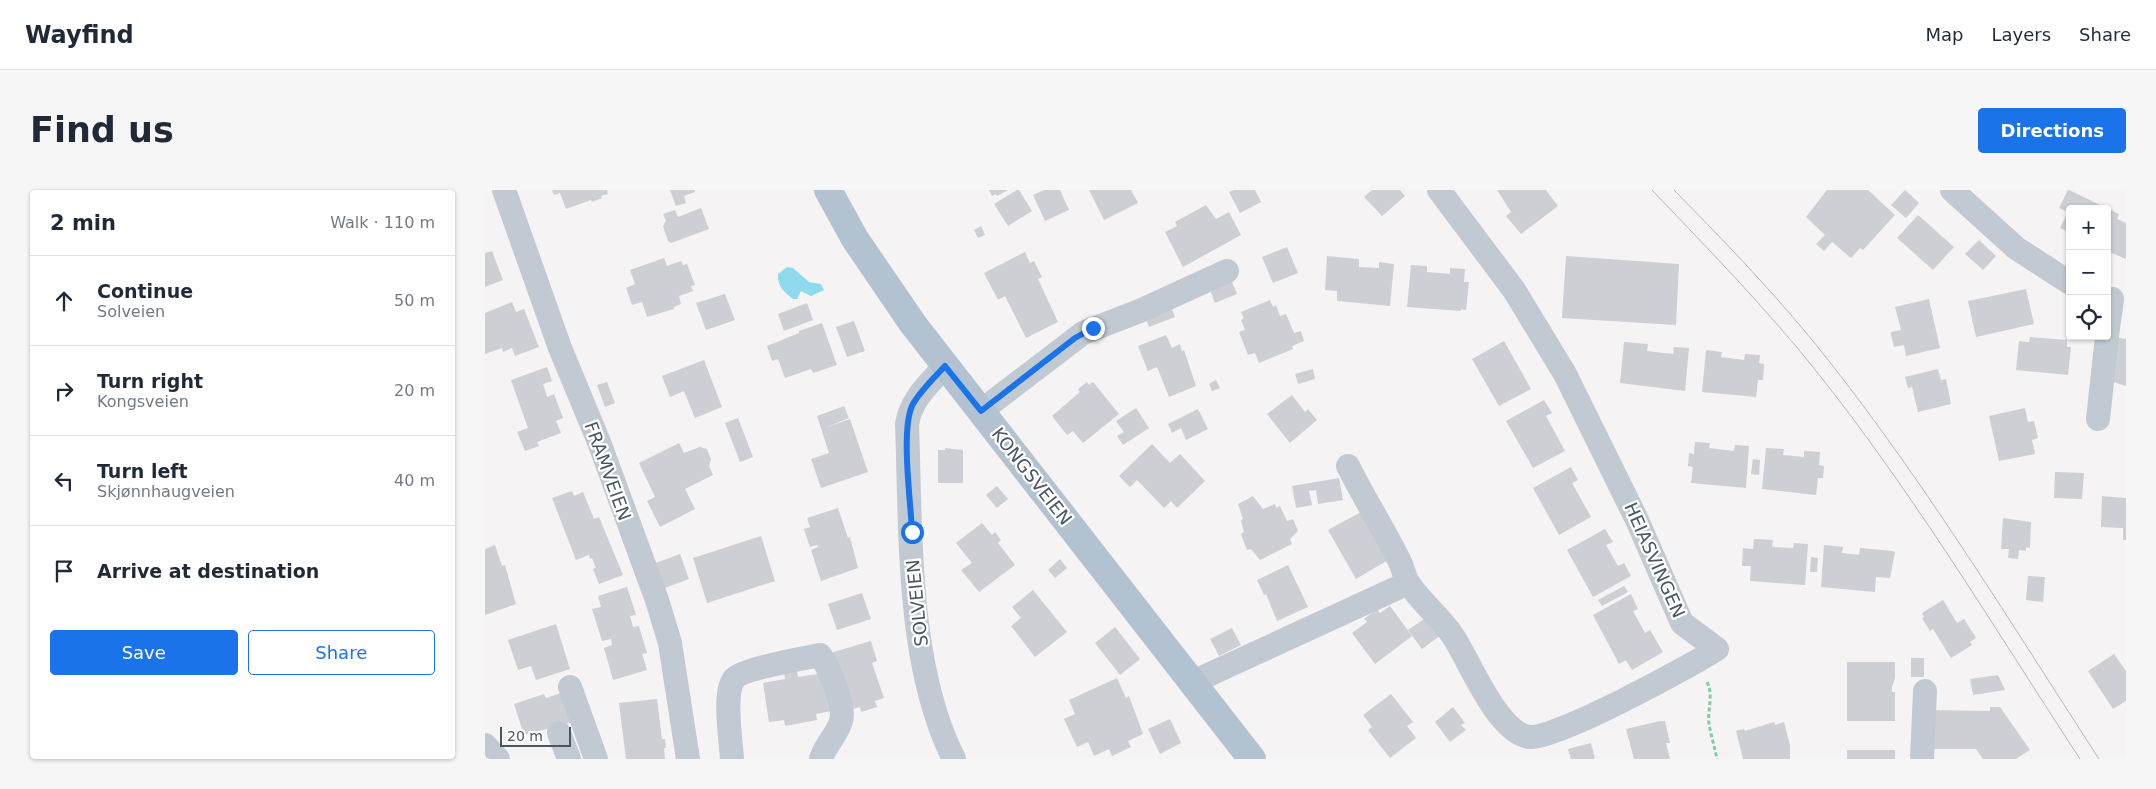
<!DOCTYPE html>
<html lang="en">
<head>
<meta charset="utf-8">
<style>
	:root { --surface:#fff; --page:#f6f6f7; --text:#1f2937; --muted:#747a83; --line:#e0e1e3; --accent:#1a73e8 }
	body { margin:0; font-family:"DejaVu Sans",sans-serif; background:var(--page); color:var(--text) }
	.controls { position:absolute; right:15px; top:15px; display:grid; overflow:hidden; border-radius:5px; box-shadow:0 1px 4px #0004 }
	.controls button { width:45px; height:45px; display:grid; place-items:center; padding:0; border:0; border-bottom:1px solid var(--line); background:var(--surface); color:var(--text); font:25px sans-serif }
	.scale { position:absolute; left:15px; bottom:12px; width:71px; box-sizing:border-box; padding-left:5px; border:2px solid #4a5661; border-top:0; font-size:14px; line-height:18px; white-space:nowrap; color:#4a5661; -webkit-text-stroke:4px #fff; paint-order:stroke }
	.stop { position:absolute; width:15px; height:15px; margin:-11px; border:4px solid #1a73e8; border-radius:50%; background:#fff }
	.stop.end { background:#1a73e8; border-color:#fff; box-shadow:0 1px 5px #0008 }
	.list { margin:0; padding:0; list-style:none }
	h2 { display:flex; justify-content:space-between; align-items:center; height:65px; margin:0; padding:0 20px; font-size:21px }
	h2 small { font-size:16px; font-weight:400; color:var(--muted) }
	.list li { display:grid; grid-template-columns:32px 1fr auto; gap:15px; align-items:center; box-sizing:border-box; height:90px; padding:0 20px; border-top:1px solid var(--line) }
	.list b { display:block; font-size:19px; white-space:nowrap }
	.list p { margin:0; font-size:16px; white-space:nowrap; color:var(--muted) }
	.list em { font-size:16px; font-style:normal; color:var(--muted) }
	.actions { display:flex; gap:10px; padding:15px 20px }
	.actions a { flex:1; padding:11px 0; border:1px solid var(--accent); border-radius:5px; text-align:center; font-size:18px; color:var(--accent) }
	.actions .main { background:var(--accent); color:#fff }
	.icon { flex:none; width:28px; height:28px; fill:none; stroke:currentColor; stroke-width:2; stroke-linecap:round; stroke-linejoin:round }
	.map { position:relative; flex:none; width:1641px; height:569px; overflow:hidden; border-radius:5px }
	header { display:flex; align-items:center; gap:30px; box-sizing:border-box; height:70px; padding:0 25px; background:var(--surface); border-bottom:1px solid var(--line) }
	header strong { font-size:24px }
	nav { display:flex; gap:28px; margin-inline-start:auto; font-size:18px }
	.intro { display:flex; align-items:center; justify-content:space-between; box-sizing:border-box; height:120px; padding:0 30px }
	h1 { margin:0; font-size:35px }
	.button { padding:12px 22px; border-radius:5px; background:var(--accent); color:#fff; font-size:18px; font-weight:700 }
	main { display:flex; gap:30px; padding:0 30px }
	aside { flex:1; background:var(--surface); border-radius:5px; box-shadow:0 1px 4px #0004 }
	.map>svg:first-child { display:block }
</style>
</head>
<body>
<header>
<strong>Wayfind</strong>
<nav><a>Map</a><a>Layers</a><a>Share</a></nav>
</header>
<div class="intro"><h1>Find us</h1><a class="button">Directions</a></div>
<main>
<aside>
<h2>2 min<small>Walk · 110 m</small></h2>
<ul class="list">
<li><svg class="icon" aria-label="ahead" viewBox="0 0 24 24"><path d="M12 20V5M6 11l6-6 6 6"/></svg><div><b>Continue</b><p>Solveien</p></div><em>50 m</em></li>
<li><svg class="icon" aria-label="right" viewBox="0 0 24 24"><path d="M7 20v-9h11M14 6l5 5-5 5"/></svg><div><b>Turn right</b><p>Kongsveien</p></div><em>20 m</em></li>
<li><svg class="icon" aria-label="left" viewBox="0 0 24 24"><path d="M17 20v-9H6M10 6l-5 5 5 5"/></svg><div><b>Turn left</b><p>Skjønnhaugveien</p></div><em>40 m</em></li>
<li><svg class="icon" aria-label="arrive" viewBox="0 0 24 24"><path d="M6 21V4h12l-3 4 3 4H6"/></svg><div><b>Arrive at destination</b></div></li>
</ul>
<div class="actions"><a class="main">Save</a><a>Share</a></div>
</aside>
<div class="map">
<svg width="1641" height="569" viewBox="0 0 1641 569">
	<rect width="100%" height="100%" fill="#f5f3f3"/>
	<path fill="#90daee" d="M302,77L308,78L324,92L336,94L339,100L326,106L316,101L312,109H308C299,102 292,96 293,84Z"/>
	<g fill="#cdcfd5">
		<polygon points="67,0 122,0 123,4 116,6 117,8 107,12 106,10 81,19 75,3 69,5"/>
		<polygon points="185,0 210,0 210,2 199,6 201,13 191,16"/>
		<polygon points="504,0 523,0 512,6 511,4 507,6"/>
		<polygon points="532,0 534,0 547,21 523,36 509,14"/>
		<polygon points="559,0 575,0 584,20 560,31 548,5"/>
		<polygon points="604,0 646,0 653,13 619,30"/>
		<polygon points="749,0 770,0 776,12 755,23 744,2"/>
		<polygon points="887,0 915,0 920,6 897,26 879,7"/>
		<polygon points="1012,0 1061,0 1073,16 1036,44 1021,26 1026,22"/>
		<polygon points="1342,0 1383,0 1410,25 1378,60 1375,58 1366,68 1347,52 1339,61 1331,54 1340,45 1321,27"/>
		<polygon points="1420,0 1434,13 1421,28 1406,15"/>
		<polygon points="1583,0 1584,0 1634,24 1632,29 1641,33 1641,69 1622,61 1622,19 1585,19 1585,43 1575,38 1583,22 1574,18"/>
		<polygon points="721,15 731,29 744,22 756,45 698,77 680,42 692,36 690,32"/>
		<polygon points="216,18 224,39 186,53 183,51 178,36 181,31 178,24 190,20 193,27"/>
		<polygon points="1433,25 1469,57 1448,80 1412,48"/>
		<polygon points="496,36 500,45 493,48 489,40"/>
		<polygon points="1494,50 1511,66 1498,80 1480,64"/>
		<polygon points="802,57 813,83 788,93 777,67"/>
		<polygon points="7,61 18,90 0,97 0,63"/>
		<polygon points="540,62 545,73 549,71 557,87 553,89 573,132 541,148 520,106 513,110 499,83"/>
		<polygon points="842,66 874,69 874,77 894,78 894,72 909,74 905,116 852,111 852,101 840,100"/>
		<polygon points="1081,66 1194,74 1191,135 1077,128"/>
		<polygon points="179,68 182,76 196,71 198,75 202,74 210,95 206,96 208,101 194,106 196,114 189,117 189,119 162,127 157,112 147,115 141,98 150,94 145,80"/>
		<polygon points="926,75 942,76 942,82 965,84 965,78 980,79 979,92 984,92 981,120 976,119 976,121 922,117"/>
		<polygon points="747,92 752,104 730,113 725,100"/>
		<polygon points="1541,99 1549,134 1491,147 1483,111"/>
		<polygon points="240,104 250,130 221,140 211,113"/>
		<polygon points="1444,109 1455,158 1421,166 1419,155 1409,157 1406,145 1406,142 1416,140 1410,117"/>
		<polygon points="785,110 788,117 791,115 795,126 801,124 809,143 816,141 819,151 807,156 808,159 774,173 770,163 763,165 754,142 760,140 756,130 759,128 756,122"/>
		<polygon points="27,112 31,122 39,119 54,157 30,166 27,158 18,162 17,158 0,164 0,123"/>
		<polygon points="322,113 328,130 299,141 293,124"/>
		<polygon points="685,114 690,127 664,137 659,124"/>
		<polygon points="369,131 380,161 362,167 351,137"/>
		<polygon points="337,133 352,175 328,183 326,179 300,188 293,169 287,171 282,156 314,143 314,141"/>
		<polygon points="681,145 687,158 695,154 697,161 699,160 711,196 684,207 672,177 663,181 653,156"/>
		<polygon points="1545,147 1582,150 1582,157 1586,157 1583,185 1531,180 1534,151 1544,152"/>
		<polygon points="1628,147 1641,149 1641,196 1625,191"/>
		<polygon points="1019,151 1046,199 1014,216 987,169"/>
		<polygon points="1139,152 1163,154 1162,161 1188,164 1189,157 1204,158 1200,201 1135,193"/>
		<polygon points="1221,160 1237,162 1236,167 1259,170 1260,164 1275,165 1274,173 1279,174 1278,190 1273,190 1271,207 1217,202"/>
		<polygon points="219,170 237,217 210,228 199,201 185,207 177,186"/>
		<polygon points="62,177 67,191 58,194 62,207 69,204 78,228 71,231 76,243 52,252 54,256 40,261 32,242 43,238 26,190"/>
		<polygon points="828,179 830,189 813,194 810,184"/>
		<polygon points="1453,179 1456,190 1461,189 1466,214 1433,222 1427,197 1423,198 1420,187"/>
		<polygon points="731,190 735,198 727,201 724,194"/>
		<polygon points="122,192 130,213 120,217 112,195"/>
		<polygon points="602,192 604,195 608,192 634,224 598,253 588,241 582,245 567,226 595,202 593,199"/>
		<polygon points="807,205 820,222 823,219 832,230 805,253 782,224"/>
		<polygon points="1059,210 1067,223 1061,226 1080,261 1048,278 1021,231"/>
		<polygon points="359,216 364,228 340,238 365,229 383,282 336,298 326,269 344,263 332,226"/>
		<polygon points="651,218 664,238 638,255 632,246 639,242 631,231"/>
		<polygon points="1540,218 1543,232 1549,231 1553,248 1547,250 1550,264 1514,271 1504,226"/>
		<polygon points="713,219 723,239 701,250 696,238 687,243 683,234"/>
		<polygon points="253,228 268,267 255,272 240,233"/>
		<polygon points="1210,252 1225,253 1224,258 1249,261 1250,255 1264,256 1261,298 1206,293 1208,277 1203,276 1204,263 1209,264"/>
		<polygon points="194,253 199,263 215,257 222,259 226,269 224,276 228,285 200,299 210,319 175,337 162,311 170,307 154,273"/>
		<polygon points="667,254 685,273 695,264 720,291 692,318 686,311 679,318 652,290 645,297 634,286"/>
		<polygon points="460,258 478,260 478,293 453,293 453,260 460,260"/>
		<polygon points="1281,258 1299,259 1298,265 1319,267 1319,261 1335,262 1334,275 1339,276 1338,288 1333,288 1331,305 1277,299"/>
		<polygon points="1268,269 1275,270 1274,285 1266,284"/>
		<polygon points="1086,277 1093,290 1087,293 1106,327 1074,345 1048,298"/>
		<polygon points="1570,282 1599,283 1597,309 1569,308"/>
		<polygon points="854,288 858,310 833,314 831,300 824,301 827,315 811,318 807,296"/>
		<polygon points="512,296 523,309 512,318 501,305"/>
		<polygon points="87,301 89,306 98,302 109,329 114,327 138,385 114,394 108,379 111,378 107,368 105,369 104,365 91,370 67,308"/>
		<polygon points="768,306 778,319 790,314 791,318 795,316 802,331 808,329 813,341 805,349 807,354 775,370 766,359 762,360 756,344 759,342 756,330 758,329 753,314"/>
		<polygon points="1617,306 1641,308 1641,350 1638,350 1638,338 1616,337"/>
		<polygon points="353,318 363,348 365,347 373,378 336,391 326,360 333,357 332,355 325,357 319,339 325,337 322,328"/>
		<polygon points="876,322 903,370 871,389 843,340"/>
		<polygon points="1518,328 1546,332 1545,358 1541,357 1541,361 1534,360 1533,369 1523,368 1524,359 1516,359"/>
		<polygon points="497,333 507,345 510,342 516,350 513,353 530,375 494,402 476,380 487,373 471,353"/>
		<polygon points="1120,339 1128,352 1121,355 1133,376 1139,373 1146,386 1108,407 1082,360"/>
		<polygon points="276,346 290,391 222,413 208,368"/>
		<polygon points="1269,349 1288,350 1287,357 1308,358 1309,353 1323,354 1320,395 1265,391 1266,376 1257,376 1258,358 1268,359"/>
		<polygon points="10,355 17,376 20,375 31,414 0,425 0,359"/>
		<polygon points="1339,355 1358,357 1357,363 1374,365 1375,358 1407,361 1410,362 1405,388 1391,387 1390,402 1336,397"/>
		<polygon points="195,364 204,389 177,399 168,374"/>
		<polygon points="1326,367 1333,368 1332,382 1325,382"/>
		<polygon points="575,369 582,378 570,388 563,380"/>
		<polygon points="803,375 823,417 792,431 781,404 779,405 772,390"/>
		<polygon points="1543,386 1560,387 1558,412 1541,410"/>
		<polygon points="1139,396 1143,402 1117,416 1113,410"/>
		<polygon points="142,397 151,425 145,426 148,437 154,436 162,463 157,464 162,480 128,490 119,458 127,455 126,449 117,451 107,419 116,417 113,406"/>
		<polygon points="548,400 582,442 550,467 526,436 536,428 527,417"/>
		<polygon points="377,403 386,429 352,440 343,414"/>
		<polygon points="1146,404 1153,419 1148,421 1160,443 1165,440 1178,462 1147,480 1141,470 1134,474 1108,425"/>
		<polygon points="1458,410 1472,433 1479,429 1491,448 1485,452 1487,455 1466,468 1448,439 1445,441 1437,428 1439,427 1437,423"/>
		<polygon points="905,416 927,446 890,474 867,443 882,432 879,429 892,419 895,423"/>
		<polygon points="942,427 956,445 937,459 923,440"/>
		<polygon points="71,434 85,479 51,490 46,476 33,480 23,450"/>
		<polygon points="630,437 655,469 635,485 610,453"/>
		<polygon points="747,438 756,455 734,466 725,449"/>
		<polygon points="386,451 392,471 387,473 399,508 390,511 392,517 376,522 375,517 365,520 345,463"/>
		<polygon points="1629,464 1641,481 1641,511 1628,519 1603,481"/>
		<rect x="1426" y="468" width="13" height="19"/>
		<polygon points="1362,472 1410,472 1410,488 1407,497 1407,502 1410,502 1410,531 1362,531"/>
		<polygon points="312,481 313,487 339,483 346,521 331,524 332,530 300,536 299,530 284,532 278,493 300,489 299,483"/>
		<polygon points="1513,485 1520,500 1488,505 1485,489"/>
		<polygon points="632,488 641,508 644,506 658,544 643,551 646,557 627,566 624,559 609,566 603,552 592,557 579,529 590,524 584,510"/>
		<polygon points="79,502 88,532 39,545 29,514 59,504 61,508"/>
		<polygon points="906,504 928,532 922,536 931,548 905,568 883,540 887,537 878,525"/>
		<polygon points="172,509 177,549 180,549 181,558 179,558 180,569 141,569 134,513"/>
		<polygon points="968,517 980,533 976,535 981,540 965,552 950,532"/>
		<polygon points="1505,517 1515,517 1545,560 1531,569 1498,569 1491,559 1444,559 1443,520 1505,521"/>
		<polygon points="685,529 696,553 675,564 663,539"/>
		<polygon points="1175,531 1180,531 1185,553 1181,553 1185,569 1149,569 1141,539"/>
		<polygon points="1289,532 1290,535 1299,532 1305,555 1305,569 1258,569 1251,541 1259,539 1260,541"/>
		<polygon points="1106,553 1110,569 1086,569 1083,559"/>
		<rect x="1362" y="560" width="48" height="9"/>
	</g>
	<g fill="none" stroke-linecap="round" stroke-linejoin="round">
		<path stroke="#7ad0a6" stroke-width="3" stroke-dasharray="4 2.5" stroke-linecap="butt" d="M1222,492C1229,506 1222,520 1224,534C1226,546 1230,558 1232,569"/>
		<g stroke="#c1cad2" stroke-width="24">
			<polyline points="19,0 75,158 114,252 172,410 185,453 203,569"/>
			<polyline points="1467,0 1531,58 1585,93"/>
			<polyline points="1622,145 1627,109"/>
			<path d="M460,176C444,194 426,209 422,234C426,338 421,475 469,569"/>
			<polyline points="496,221 598,143 657,120 742,81"/>
			<polyline points="1613,229 1622,146"/>
			<path d="M863,276C879,308 898,338 914,370C918,377 919,387 924,394C937,413 955,427 968,446C985,472 1012,542 1044,547C1070,550 1206,476 1232,459L1197,433L1152,330L1080,184L1029,100L954,0"/>
			<polyline points="708,492 923,393"/>
			<polyline points="85,497 111,569"/>
			<polyline points="74,543 84,569"/>
			<polyline points="0,555 13,569"/>
			<path d="M247,569C246,551 238,503 249,489C257,479 320,468 335,465C344,477 361,517 356,531C352,545 340,555 336,569"/>
			<polyline points="1437,569 1440,501"/>
		</g>
		<polyline stroke="#b3c2d1" stroke-width="28" points="343,0 370,49 428,134 767,569"/>
		<g stroke="#b5b8bd" stroke-width="1">
			<path d="M1167,0C1223,59 1281,118 1332,182C1429,304 1510,439 1595,569"/>
			<path d="M1189,0C1243,55 1297,111 1344,171C1443,297 1527,435 1614,569"/>
		</g>
	</g>
	<g fill="none" stroke-linecap="round" stroke-linejoin="round">
		<path stroke="#1a73e8" stroke-width="6" d="M427,342C426,313 415,238 428,214C436,200 449,188 460,176L496,221L590,148L608,138"/>
	</g>
	<g text-anchor="middle" dominant-baseline="central" stroke-width="4.5" stroke-linejoin="round" paint-order="stroke">
		<g font-size="18" fill="#4a5661" stroke="#fff">
			<text transform="translate(123 281) rotate(70)">FRAMVEIEN</text>
			<text transform="translate(547 286) rotate(52)">KONGSVEIEN</text>
			<text transform="translate(1170 370) rotate(66)">HEIASVINGEN</text>
			<text transform="translate(432 413) rotate(-96)">SOLVEIEN</text>
		</g>
	</g>
</svg>
<div class="controls">
<button>+</button>
<button>−</button>
<button><svg class="icon" aria-label="locate" viewBox="0 0 24 24"><circle cx="12" cy="12" r="6"/><path d="M12 2v4M12 18v4M2 12h4M18 12h4"/></svg></button>
</div>
<div class="scale">20 m</div>
<div class="stop" style="left:427px;top:342px"></div>
<div class="stop end" style="left:608px;top:138px"></div>
</div>
</main>
</body>
</html>
